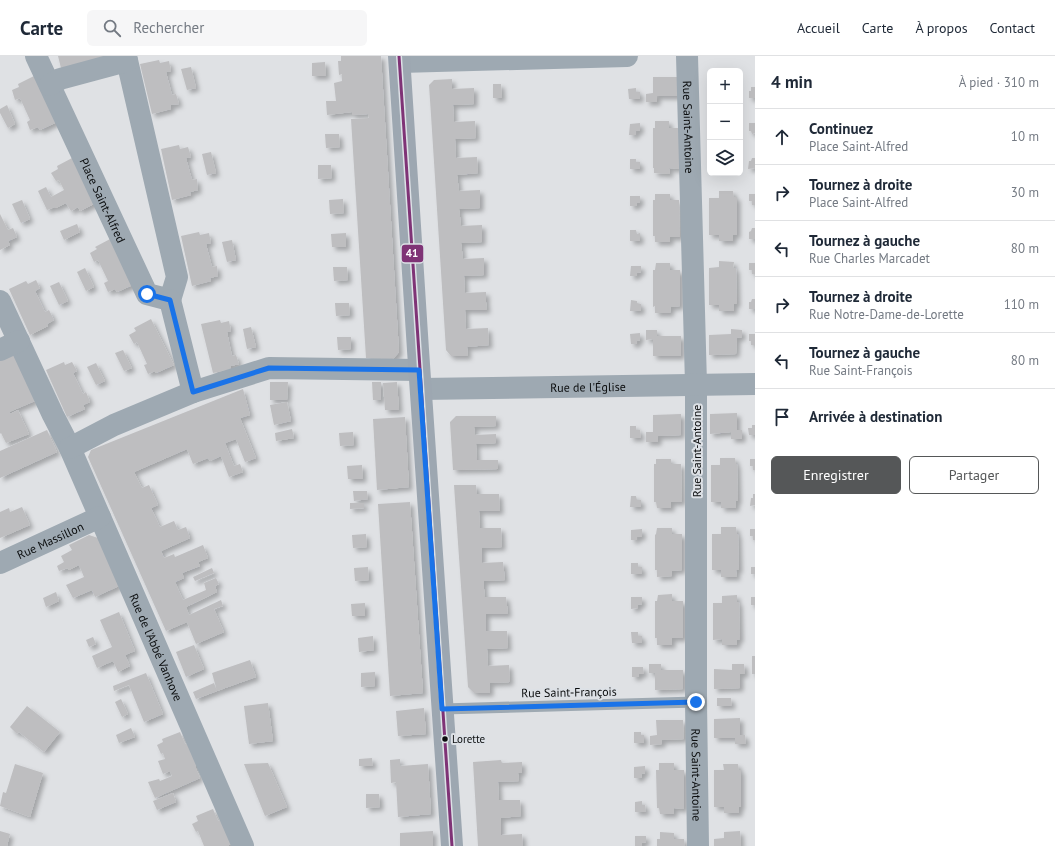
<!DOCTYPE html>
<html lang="fr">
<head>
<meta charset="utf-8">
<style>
	:root { --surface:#fff; --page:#f6f6f7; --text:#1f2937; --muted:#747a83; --line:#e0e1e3; --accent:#555758 }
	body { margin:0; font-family:"PT Sans",sans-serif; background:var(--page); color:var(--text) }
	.controls { position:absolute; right:12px; top:12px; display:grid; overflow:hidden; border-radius:6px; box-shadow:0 4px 16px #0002 }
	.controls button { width:36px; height:36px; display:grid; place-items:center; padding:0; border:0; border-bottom:1px solid var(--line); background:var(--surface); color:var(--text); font:20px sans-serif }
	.stop { position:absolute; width:12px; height:12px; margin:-9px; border:3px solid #1a73e8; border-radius:50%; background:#fff }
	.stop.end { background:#1a73e8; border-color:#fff; box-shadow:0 1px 4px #0008 }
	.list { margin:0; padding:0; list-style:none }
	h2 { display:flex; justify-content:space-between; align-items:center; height:52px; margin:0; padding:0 16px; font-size:17px }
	h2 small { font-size:13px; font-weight:400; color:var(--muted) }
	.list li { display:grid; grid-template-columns:26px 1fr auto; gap:12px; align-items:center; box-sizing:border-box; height:56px; padding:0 16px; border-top:1px solid var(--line) }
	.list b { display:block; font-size:15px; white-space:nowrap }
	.list p { margin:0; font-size:13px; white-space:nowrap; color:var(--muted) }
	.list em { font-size:13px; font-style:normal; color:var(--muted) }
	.actions { display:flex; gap:8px; padding:12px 16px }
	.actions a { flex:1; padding:9px 0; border:1px solid var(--accent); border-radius:6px; text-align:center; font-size:14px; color:var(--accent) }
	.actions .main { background:var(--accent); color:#fff }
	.icon { flex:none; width:22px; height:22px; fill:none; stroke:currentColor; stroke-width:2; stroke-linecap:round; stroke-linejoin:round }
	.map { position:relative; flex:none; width:755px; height:790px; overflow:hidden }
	header { display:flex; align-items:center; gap:24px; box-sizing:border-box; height:56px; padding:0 20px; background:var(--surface); border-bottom:1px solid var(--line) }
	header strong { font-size:19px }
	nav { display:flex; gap:22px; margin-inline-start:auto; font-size:14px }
	.search { width:280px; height:36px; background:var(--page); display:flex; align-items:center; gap:10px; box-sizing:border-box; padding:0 14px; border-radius:6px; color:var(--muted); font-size:15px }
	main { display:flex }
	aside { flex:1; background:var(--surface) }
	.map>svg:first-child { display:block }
</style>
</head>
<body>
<header>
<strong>Carte</strong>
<div class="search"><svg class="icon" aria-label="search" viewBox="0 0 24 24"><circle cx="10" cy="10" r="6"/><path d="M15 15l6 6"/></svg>Rechercher</div>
<nav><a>Accueil</a><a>Carte</a><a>À propos</a><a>Contact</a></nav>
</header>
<main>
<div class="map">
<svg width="755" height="790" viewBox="0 0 755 790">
	<defs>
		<filter id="shadow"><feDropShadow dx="3.5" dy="3.5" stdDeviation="2" flood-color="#0004"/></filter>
	</defs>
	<rect width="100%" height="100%" fill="#dfe1e4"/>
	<g fill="#bebec0" filter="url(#shadow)">
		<polygon points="58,0 108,0 61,12"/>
		<polygon points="341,0 381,0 399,296 393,303 366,302 351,63 369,62 368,58 352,59 352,56 327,59 326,45 336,45 334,27 342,25 342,18 339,19 338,5 341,5"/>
		<polygon points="159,4 160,7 169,5 171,15 166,16 172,39 176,38 179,48 171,49 171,53 152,58 140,8"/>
		<polygon points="325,6 326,20 312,20 312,7"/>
		<polygon points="191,11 196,32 187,34 181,13"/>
		<polygon points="34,20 57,66 40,74 38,71 30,74 27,66 30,64 20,42 15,44 12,34 19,31 18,28"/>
		<polygon points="653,21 679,21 679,40 657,40 657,46 646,46 646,38 653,37"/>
		<polygon points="452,23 452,33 474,32 474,48 453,49 454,66 475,65 476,82 455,83 456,102 477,101 478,117 457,119 459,135 480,134 480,152 459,153 460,161 461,170 482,169 482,186 461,187 463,203 484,202 484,219 464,220 465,237 486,236 486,246 487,254 465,254 466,273 488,272 489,289 467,291 468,300 451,300 446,294 431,59 429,29 434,24"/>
		<polygon points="493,28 501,28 502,42 493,42"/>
		<polygon points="751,31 755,31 755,42 749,42 749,35 751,35"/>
		<polygon points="636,32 636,36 640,36 640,43 629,43 628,33"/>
		<polygon points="7,49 15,68 8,72 0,57 0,53"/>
		<polygon points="655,65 669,65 669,72 679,72 679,113 669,112 670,118 654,117 654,112 653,112 653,72 655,72"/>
		<polygon points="640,67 640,75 636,75 636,79 629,79 630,68"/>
		<polygon points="749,67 755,67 755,77 752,78 751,75 749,75"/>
		<polygon points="325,78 339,78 340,91 326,92"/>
		<polygon points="179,89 180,93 188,91 191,101 186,102 192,124 197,123 198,134 190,136 191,139 172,144 161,93"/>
		<polygon points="211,96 216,117 207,119 202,98"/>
		<polygon points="74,101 96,147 80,155 78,151 71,155 66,147 56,152 55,151 47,154 38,135 46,131 51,141 64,134 59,124 56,125 51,117 58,113 57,110"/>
		<polygon points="752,102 755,102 755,112 748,113 749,105 751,105"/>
		<polygon points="630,103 636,103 636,106 640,106 640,113 630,113"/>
		<polygon points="318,109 331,109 332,122 318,123"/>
		<polygon points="719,135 733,135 734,141 737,141 737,179 733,179 733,185 719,185 719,179 709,179 709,142 719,142"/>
		<polygon points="655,138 670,138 670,144 679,144 680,181 670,181 670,186 655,186 655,180 653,180 653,144 655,144"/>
		<polygon points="749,138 755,138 755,149 752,149 752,145 749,145"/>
		<polygon points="630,140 640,140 640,147 637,147 637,150 630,150"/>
		<polygon points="343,143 344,157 330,158 329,144"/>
		<polygon points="22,144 30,163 21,167 12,148"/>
		<polygon points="0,158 8,174 13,172 17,181 8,185 10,189 0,194"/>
		<polygon points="77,168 80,176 64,184 60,175"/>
		<polygon points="752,172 755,172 755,183 749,183 749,176 751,175"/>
		<polygon points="630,174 636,174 637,178 640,177 640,185 630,185"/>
		<polygon points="199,176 200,179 209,177 211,187 206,188 212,211 217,210 218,220 210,222 211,225 192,230 181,180"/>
		<polygon points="346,177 346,191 332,191 331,178"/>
		<polygon points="112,182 135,228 117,236 115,233 108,236 104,227 108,225 98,204 94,206 90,197 97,193 95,191"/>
		<polygon points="232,184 236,204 227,206 222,186"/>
		<polygon points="719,205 734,206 733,212 736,212 737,248 734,248 734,255 719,255 719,249 709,249 709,212 719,211"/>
		<polygon points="656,207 670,207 670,214 680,214 680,250 671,251 670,257 655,257 655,250 653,251 653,214 655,214"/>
		<polygon points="749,207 755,207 755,218 752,218 752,214 749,214"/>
		<polygon points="631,210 641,210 641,216 637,217 637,220 630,220"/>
		<polygon points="333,211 347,211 348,224 334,225"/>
		<polygon points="85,212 94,231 86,235 77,216"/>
		<polygon points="36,224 40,232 35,235 45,256 49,254 54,264 47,268 48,270 30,279 9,233 26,225 28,228"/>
		<polygon points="59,226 68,245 59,249 50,230"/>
		<polygon points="752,243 755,243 755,253 749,253 749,246 751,246"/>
		<polygon points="631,244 637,245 637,247 641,248 641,255 630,255"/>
		<polygon points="335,247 349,247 350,259 336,260"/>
		<polygon points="151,263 174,309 156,317 155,315 148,318 144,309 147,308 137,286 134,288 129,279 136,275 134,272"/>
		<polygon points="220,264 221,267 229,265 231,275 227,276 232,300 236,299 239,308 231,310 231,313 213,317 201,268"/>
		<polygon points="251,271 256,291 247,293 243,273"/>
		<polygon points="731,273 742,274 742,281 737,282 736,298 709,299 709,279 731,278"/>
		<polygon points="646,274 657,274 657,280 681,280 681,300 653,300 653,283 646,284"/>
		<polygon points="640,277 640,284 637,285 637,288 631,288 630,278"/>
		<polygon points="749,278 755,278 755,289 751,289 751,285 749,285"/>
		<polygon points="337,281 351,281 351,293 338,294"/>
		<polygon points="123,294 132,312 124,315 115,297"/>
		<polygon points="13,297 35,345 9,356 10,358 18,354 29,378 6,387 1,377 0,378 0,303"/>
		<polygon points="64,306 65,309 72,306 77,315 73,317 83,338 86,336 90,346 83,349 85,353 67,361 46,314"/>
		<polygon points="96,307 105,325 96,329 87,311"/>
		<polygon points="270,326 288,326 287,344 270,344"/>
		<polygon points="372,326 381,326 381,344 373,344"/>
		<polygon points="397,326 399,354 385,354 383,327"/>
		<polygon points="243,333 250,359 240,362 256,402 245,406 236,383 225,387 234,410 240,408 243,416 229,421 221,400 210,405 208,402 193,408 187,393 134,416 142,432 149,429 158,449 151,452 160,471 174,465 178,474 186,471 190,482 161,495 164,502 174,498 175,501 203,489 208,502 198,506 200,510 182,517 184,522 175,526 183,544 206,534 204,527 216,522 219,528 215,530 217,536 186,551 189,559 221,544 223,550 214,553 224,576 196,588 187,566 166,575 88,401 91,394"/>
		<polygon points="287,346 291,365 274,369 270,349"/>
		<polygon points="737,357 737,374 742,374 742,383 731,383 731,376 710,378 710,358"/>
		<polygon points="681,358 681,379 658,380 658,386 646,386 646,376 653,376 653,359"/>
		<polygon points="456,360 496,360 496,370 474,371 475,379 496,378 496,387 476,388 477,404 498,404 498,413 453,414 450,366"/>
		<polygon points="405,361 409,431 377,434 373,363"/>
		<polygon points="752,369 755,369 755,379 749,379 748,372 752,372"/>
		<polygon points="630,370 636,370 636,374 640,374 641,382 630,382"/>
		<polygon points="292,373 294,382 276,385 275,377"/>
		<polygon points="47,374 57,396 0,422 0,395"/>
		<polygon points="353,376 354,389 340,390 339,377"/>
		<polygon points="720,402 735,402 736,408 737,408 738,445 736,445 736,452 721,452 721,446 711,446 711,409 720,409"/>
		<polygon points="656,403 671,403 671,408 681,408 682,446 671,446 671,452 657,452 656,446 654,446 654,408 656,408"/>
		<polygon points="750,403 755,403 755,414 753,414 753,410 750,410"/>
		<polygon points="362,409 363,423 348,423 347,410"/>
		<polygon points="454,429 476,429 477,438 499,438 500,455 479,455 480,472 501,472 502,491 482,492 482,507 503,506 505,524 484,525 484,533 485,541 506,541 508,558 486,558 486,575 507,575 508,592 487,593 488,610 509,609 510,626 490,627 490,637 474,637 468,631"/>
		<polygon points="353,435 367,435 368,443 354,445"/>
		<polygon points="753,438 755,438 755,449 750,450 751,442 753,442"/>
		<polygon points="631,440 636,440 637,444 641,444 641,451 630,451"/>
		<polygon points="410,446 423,637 390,640 378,448"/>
		<polygon points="350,447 364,447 364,452 350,453"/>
		<polygon points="22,451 30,469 0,482 0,456 9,452 10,456"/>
		<polygon points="721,471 736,471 737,478 738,478 739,514 736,514 737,521 721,521 721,514 712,514 712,478 721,478"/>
		<polygon points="657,472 672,472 672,478 682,478 682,514 672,515 672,520 657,521 657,514 655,514 655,479 656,478"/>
		<polygon points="642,473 642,481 637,481 637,484 631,484 631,474"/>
		<polygon points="750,473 755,473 755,484 753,484 753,480 750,480"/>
		<polygon points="366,478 367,491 353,492 352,479"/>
		<polygon points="89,479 98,482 119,530 95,541 92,534 73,542 66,529 84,521 79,509 69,514 68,512 59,515 57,510 64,506 61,500 72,494 69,489"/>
		<polygon points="631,507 638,507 638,511 642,511 642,518 631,518"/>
		<polygon points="368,511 369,524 355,525 354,512"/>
		<rect x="751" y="511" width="4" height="7"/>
		<polygon points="212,512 214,517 195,525 193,521"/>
		<polygon points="56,536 59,545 46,551 43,542"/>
		<polygon points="672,538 672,545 683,545 683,582 672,582 672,589 657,589 657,582 655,582 655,545 657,545 658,539"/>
		<polygon points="737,539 737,546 739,546 740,583 737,584 737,589 722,589 722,583 713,584 713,547 722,547 722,540"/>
		<polygon points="631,541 642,541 642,548 638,549 638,552 631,553"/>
		<rect x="751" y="541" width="4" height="8"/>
		<polygon points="365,547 365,560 352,560 351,548"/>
		<polygon points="119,556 135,595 125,599 130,610 118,616 113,605 97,612 92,600 112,591 100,564"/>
		<polygon points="631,576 638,576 638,580 642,580 642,587 632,587"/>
		<polygon points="373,580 374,594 359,596 358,582"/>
		<polygon points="93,581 96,588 89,591 86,584"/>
		<polygon points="194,589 204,613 186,621 176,596"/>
		<rect x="752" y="600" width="3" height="18"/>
		<polygon points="250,604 256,621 217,635 196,643 193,636 214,627 217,635 212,617"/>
		<polygon points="649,608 661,608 661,614 683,614 683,633 655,634 655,617 649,617"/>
		<polygon points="732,608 744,608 745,618 740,618 740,632 714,633 714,613 732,614"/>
		<polygon points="632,611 643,611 644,618 639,618 639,621 632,621"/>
		<polygon points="375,616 375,630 361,631 361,617"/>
		<polygon points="146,617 163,658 144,666 129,629 114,635 113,630"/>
		<polygon points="717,642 731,642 732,650 717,650"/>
		<polygon points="121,643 128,658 122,661 115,646"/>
		<polygon points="268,647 273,685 249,688 244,650"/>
		<polygon points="27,650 60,676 44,696 19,676 17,678 10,671"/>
		<polygon points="424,652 426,678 398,680 396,655"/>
		<polygon points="740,662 740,679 745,679 746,688 735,688 735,682 714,682 714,663"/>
		<polygon points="656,664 683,664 684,683 662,684 662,688 650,689 650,680 657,679"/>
		<polygon points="131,672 135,681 119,687 116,679"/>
		<polygon points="180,676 185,688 189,686 199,708 195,710 200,722 155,742 148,726 159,723 160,725 172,720 170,715 163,718 158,705 165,703 163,697 161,698 157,689 163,686 162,683"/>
		<polygon points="634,676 641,676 641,679 644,679 644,687 634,687"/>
		<polygon points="372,702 373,710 359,710 359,703"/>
		<polygon points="400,703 400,710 428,708 431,758 398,761 396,726 391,727 390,704"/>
		<polygon points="501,704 502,707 522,706 522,717 518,717 519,725 498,726 499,744 520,744 521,760 501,762 501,779 522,778 523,790 478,790 473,706"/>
		<polygon points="268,707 287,751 265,760 244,708"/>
		<polygon points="659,707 674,707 674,714 684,714 684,753 674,752 674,758 660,758 659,752 657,752 656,714 659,714"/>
		<polygon points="15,708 43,717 30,761 0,750 3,736 6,737"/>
		<polygon points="723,708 738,708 739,714 741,714 741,751 739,751 739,757 724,757 724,751 714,751 714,714 724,714"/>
		<polygon points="645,710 645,717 642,718 641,722 634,722 634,711"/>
		<polygon points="173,737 176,746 157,754 153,745"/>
		<polygon points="366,738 379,738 380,751 366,752"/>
		<polygon points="642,745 642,749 645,749 646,756 635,756 635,746"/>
		<polygon points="213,753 218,765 222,763 233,787 229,789 229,790 204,790 198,775 196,776 192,768 198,765 196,760"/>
		<polygon points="0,775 10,778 7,790 0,790"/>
		<polygon points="433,775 433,790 400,790 400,777"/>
		<polygon points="740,775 741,790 714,790 714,783 724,782 724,776"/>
		<polygon points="660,776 674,777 674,783 684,783 685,790 657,790 657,783 660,783"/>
		<polygon points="635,780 646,780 646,786 642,787 642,790 635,790"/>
	</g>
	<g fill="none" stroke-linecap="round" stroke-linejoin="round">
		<polyline stroke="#9ea9b2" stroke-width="11" points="442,653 696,646"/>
		<g stroke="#9ea9b2" stroke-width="22">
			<path id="s1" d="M36,0L147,238L170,244L177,221L126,0"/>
			<path id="s2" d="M687,0L696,328V646L698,790"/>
			<polyline points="400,6 627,0"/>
			<polyline points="50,29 60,23 127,5"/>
			<polyline points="170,244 193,336"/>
			<path id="s3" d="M0,245L53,359L70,392L243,790"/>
			<polyline points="0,294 19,285"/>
			<path id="s4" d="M421,333L755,328"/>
			<polyline points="70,392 114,369 193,336 269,312 419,314"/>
			<path id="s5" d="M0,507L100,461"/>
		</g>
		<polyline stroke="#9da7b1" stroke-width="22" points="399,0 418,294 452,790"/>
		<defs>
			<polyline id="bus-1" points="399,0 452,790"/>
		</defs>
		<use href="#bus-1" stroke="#dde1e6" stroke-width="6"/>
		<use href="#bus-1" stroke="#7f3376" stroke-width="3"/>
	</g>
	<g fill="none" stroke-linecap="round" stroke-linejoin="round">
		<polyline stroke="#1a73e8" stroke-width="5" points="147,238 170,244 193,336 269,312 419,314 442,653 696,646"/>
	</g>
	<circle fill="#0a0c0d" stroke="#dde1e6" stroke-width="1.5" cx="445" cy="683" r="3.5"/>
	<g text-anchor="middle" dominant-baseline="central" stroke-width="4" stroke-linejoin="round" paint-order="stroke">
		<g font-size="11" fill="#0a0c0d" stroke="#dde1e6" text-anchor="start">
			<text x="452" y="683">Lorette</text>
		</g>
		<g font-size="12" fill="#0a0c0d" stroke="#dde1e6">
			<text stroke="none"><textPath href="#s2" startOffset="71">Rue Saint-Antoine</textPath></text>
			<text stroke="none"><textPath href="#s1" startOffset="159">Place Saint-Alfred</textPath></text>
			<text stroke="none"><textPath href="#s4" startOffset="167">Rue de l'Église</textPath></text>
			<text transform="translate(696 395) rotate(-90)">Rue Saint-Antoine</text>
			<text stroke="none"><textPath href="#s5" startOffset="55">Rue Massillon</textPath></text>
			<text stroke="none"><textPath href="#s3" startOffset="380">Rue de l'Abbé Vanhove</textPath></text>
			<text transform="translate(569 636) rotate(-1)">Rue Saint-François</text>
			<text stroke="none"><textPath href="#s2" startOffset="719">Rue Saint-Antoine</textPath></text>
		</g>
	</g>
	<rect stroke="#dde1e6" stroke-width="1.5" x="401" y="188" width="23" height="19" rx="4" fill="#7f3376"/>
	<g font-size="11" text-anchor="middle" font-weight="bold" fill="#fff">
		<text x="412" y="201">41</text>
	</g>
</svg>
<div class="controls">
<button>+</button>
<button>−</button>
<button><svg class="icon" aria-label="layers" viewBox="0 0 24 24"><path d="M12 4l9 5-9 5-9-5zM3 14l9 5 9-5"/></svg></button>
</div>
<div class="stop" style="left:147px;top:238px"></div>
<div class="stop end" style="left:696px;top:646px"></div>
</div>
<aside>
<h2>4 min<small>À pied · 310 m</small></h2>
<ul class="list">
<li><svg class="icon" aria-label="ahead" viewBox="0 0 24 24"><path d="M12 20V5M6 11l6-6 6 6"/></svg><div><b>Continuez</b><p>Place Saint-Alfred</p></div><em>10 m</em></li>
<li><svg class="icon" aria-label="right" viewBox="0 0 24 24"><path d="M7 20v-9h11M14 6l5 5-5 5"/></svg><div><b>Tournez à droite</b><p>Place Saint-Alfred</p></div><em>30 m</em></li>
<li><svg class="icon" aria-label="left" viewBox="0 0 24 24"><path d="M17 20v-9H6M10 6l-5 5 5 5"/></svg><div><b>Tournez à gauche</b><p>Rue Charles Marcadet</p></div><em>80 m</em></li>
<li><svg class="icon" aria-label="right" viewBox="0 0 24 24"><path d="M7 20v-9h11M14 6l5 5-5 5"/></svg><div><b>Tournez à droite</b><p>Rue Notre-Dame-de-Lorette</p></div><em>110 m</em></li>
<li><svg class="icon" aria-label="left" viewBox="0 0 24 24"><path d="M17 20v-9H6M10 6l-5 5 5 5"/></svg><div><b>Tournez à gauche</b><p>Rue Saint-François</p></div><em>80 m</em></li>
<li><svg class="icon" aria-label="arrive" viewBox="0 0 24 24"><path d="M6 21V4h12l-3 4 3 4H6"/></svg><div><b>Arrivée à destination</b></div></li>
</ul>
<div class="actions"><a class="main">Enregistrer</a><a>Partager</a></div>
</aside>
</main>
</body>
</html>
